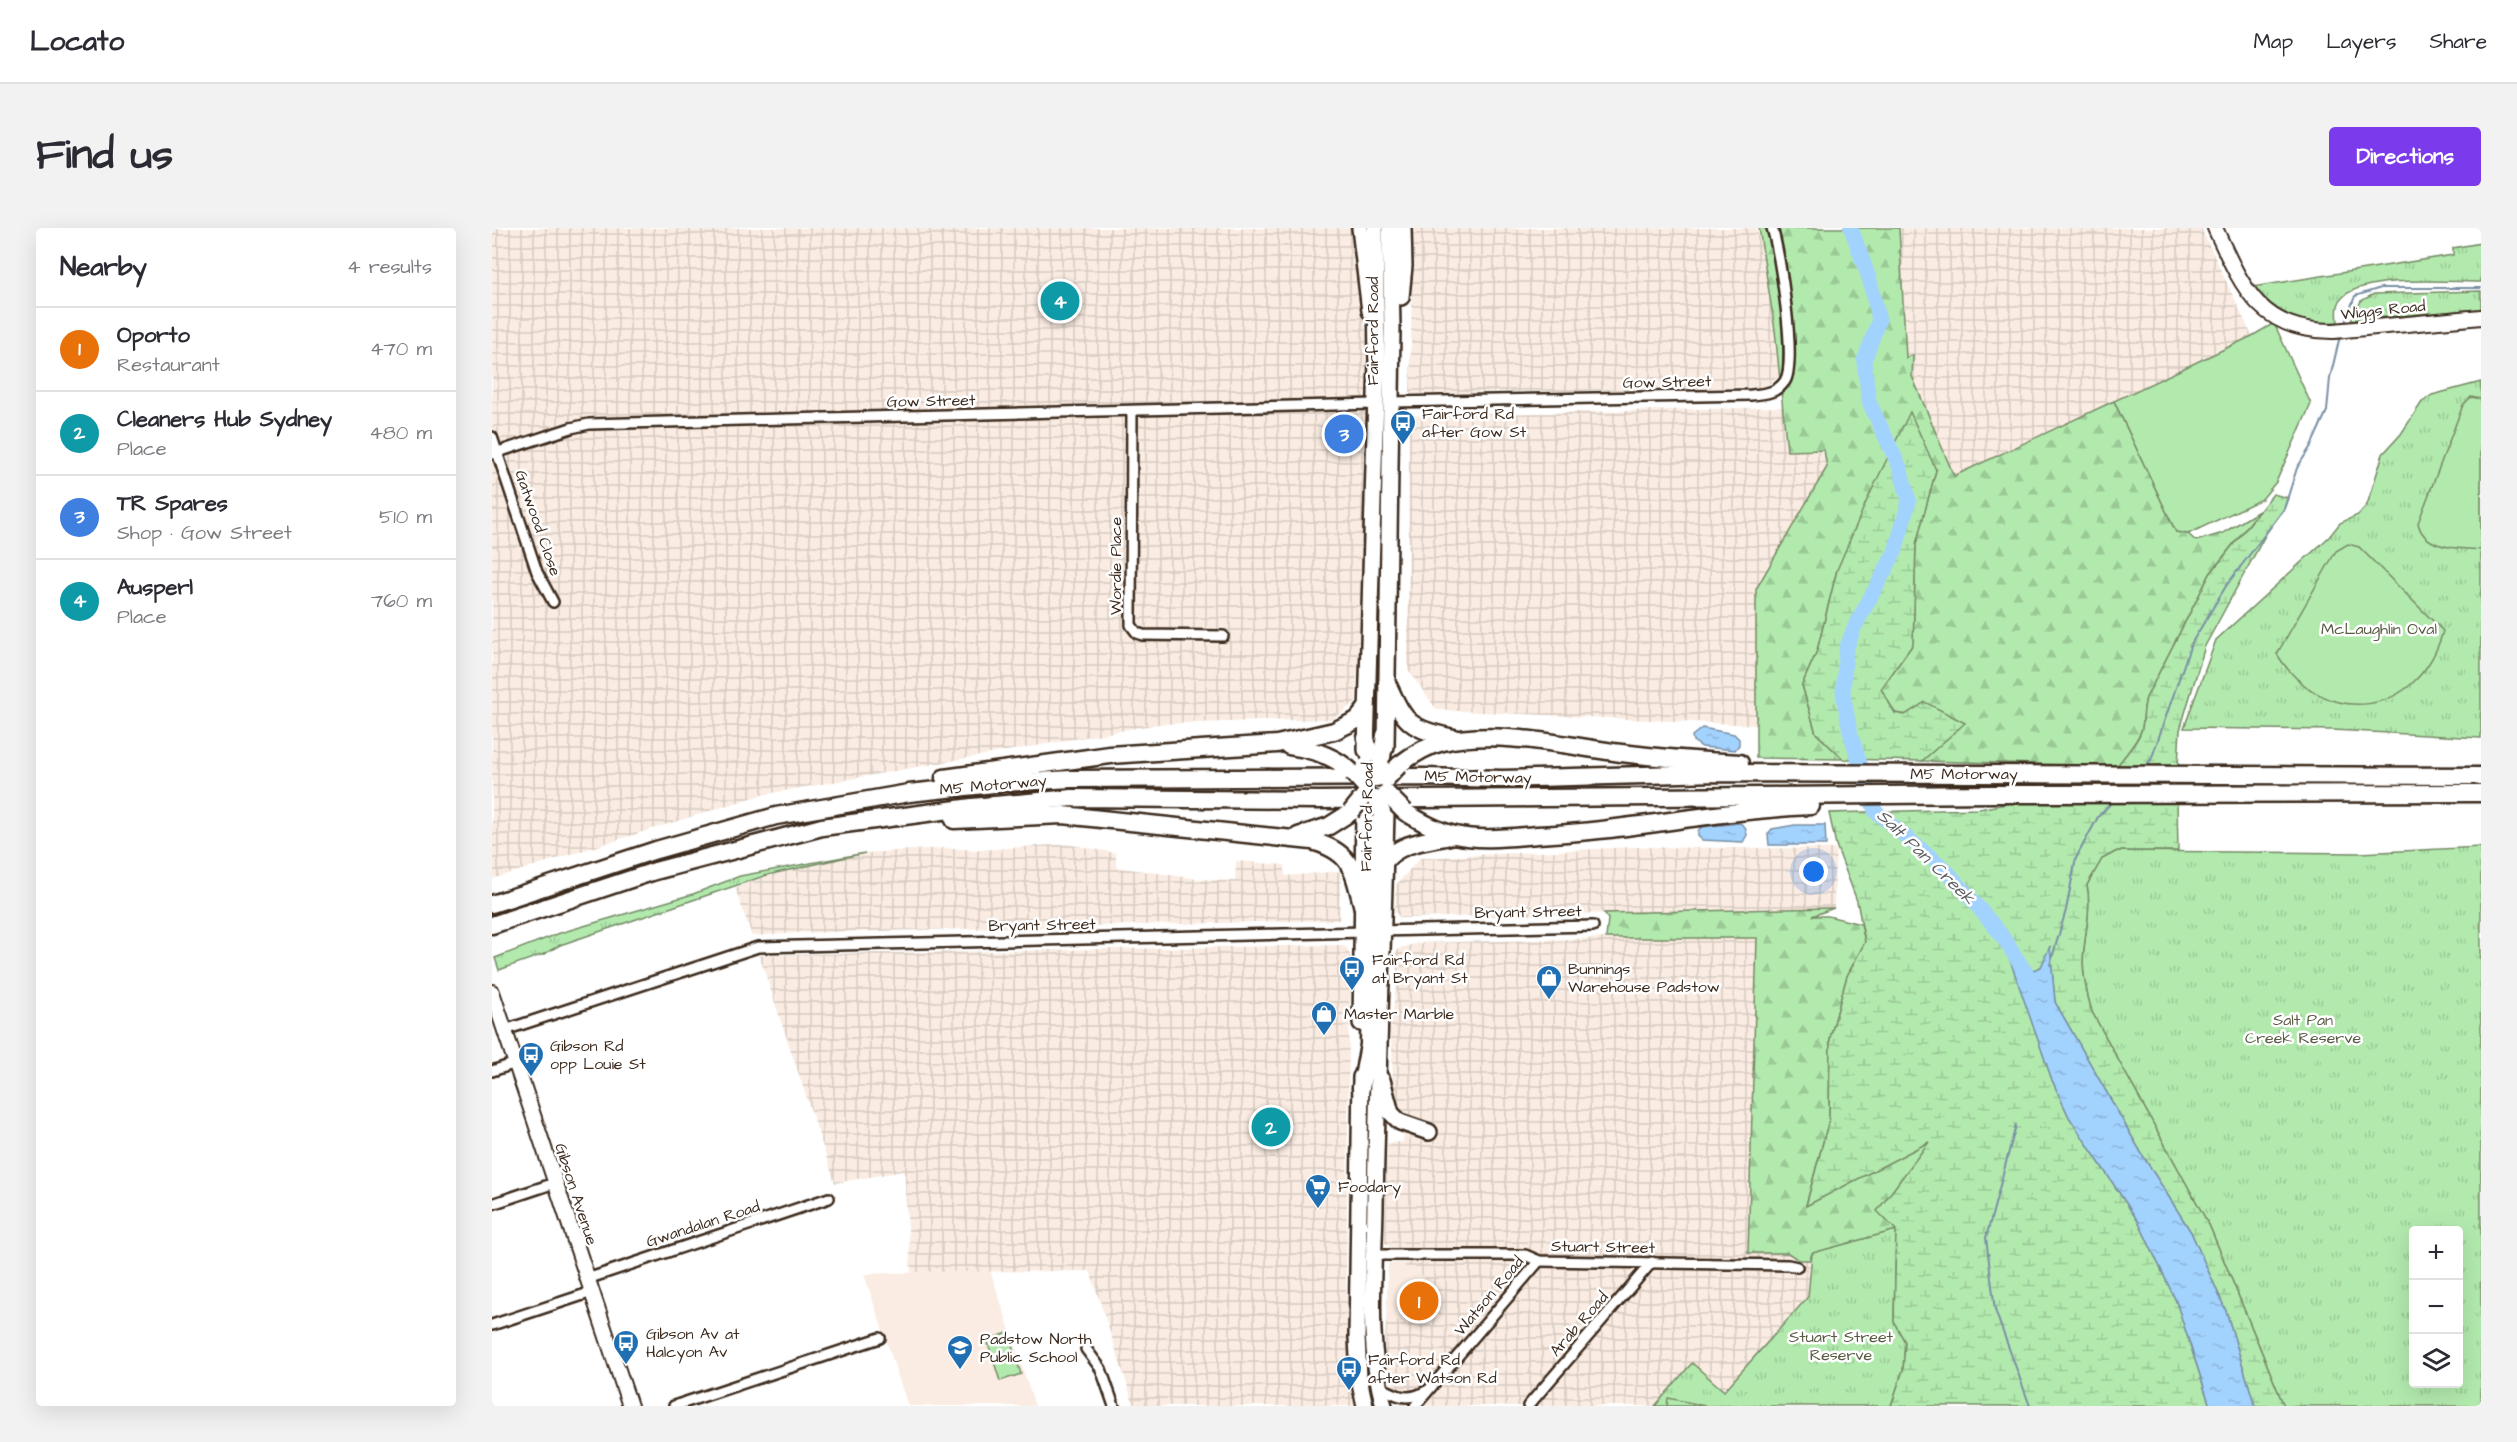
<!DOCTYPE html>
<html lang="en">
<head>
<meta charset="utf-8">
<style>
	:root { --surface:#fff; --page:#f2f2f3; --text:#2b2b33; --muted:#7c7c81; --line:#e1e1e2; --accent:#7c3aed }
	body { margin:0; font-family:"Architects Daughter",sans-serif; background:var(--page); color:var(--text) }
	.controls { position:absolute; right:18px; bottom:18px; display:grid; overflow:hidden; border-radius:6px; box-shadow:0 6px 24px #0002 }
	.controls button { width:54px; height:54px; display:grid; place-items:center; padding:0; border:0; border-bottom:2px solid var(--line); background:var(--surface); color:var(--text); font:30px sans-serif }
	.you { position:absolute; left:1322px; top:644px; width:21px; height:21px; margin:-15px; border:4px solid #fff; border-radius:50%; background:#1a73e8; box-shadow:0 0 0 9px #1a73e833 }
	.badge { display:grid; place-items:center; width:39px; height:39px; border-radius:50%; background:var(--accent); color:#fff; font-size:20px; font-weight:700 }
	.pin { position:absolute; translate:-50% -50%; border:3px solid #fff; box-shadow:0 2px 6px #0006 }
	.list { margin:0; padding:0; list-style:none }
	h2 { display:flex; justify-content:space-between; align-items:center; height:78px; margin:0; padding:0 24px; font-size:26px }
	h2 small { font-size:20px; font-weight:400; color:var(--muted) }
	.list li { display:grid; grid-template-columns:39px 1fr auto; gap:18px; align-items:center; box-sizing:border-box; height:84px; padding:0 24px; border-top:2px solid var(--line) }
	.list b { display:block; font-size:22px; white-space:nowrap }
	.list p { margin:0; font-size:20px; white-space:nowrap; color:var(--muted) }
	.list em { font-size:20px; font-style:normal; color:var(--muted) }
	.icon { flex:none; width:33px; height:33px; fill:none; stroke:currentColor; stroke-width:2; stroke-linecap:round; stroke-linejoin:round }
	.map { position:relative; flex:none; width:1989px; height:1178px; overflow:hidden; border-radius:6px }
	header { display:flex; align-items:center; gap:36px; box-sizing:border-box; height:84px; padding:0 30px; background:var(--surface); border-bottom:2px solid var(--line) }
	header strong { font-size:28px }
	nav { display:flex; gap:33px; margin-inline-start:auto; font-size:21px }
	.intro { display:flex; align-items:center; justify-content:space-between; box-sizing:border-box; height:144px; padding:0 36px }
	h1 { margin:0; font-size:42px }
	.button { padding:15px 27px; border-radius:6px; background:var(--accent); color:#fff; font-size:21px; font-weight:700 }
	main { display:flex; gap:36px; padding:0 36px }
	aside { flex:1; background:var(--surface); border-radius:6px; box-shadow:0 6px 24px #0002 }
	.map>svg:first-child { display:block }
</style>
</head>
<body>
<header>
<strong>Locato</strong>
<nav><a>Map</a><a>Layers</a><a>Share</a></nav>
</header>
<div class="intro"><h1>Find us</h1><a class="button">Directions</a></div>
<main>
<aside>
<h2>Nearby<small>4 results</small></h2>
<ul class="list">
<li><span class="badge" style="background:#e8710a">1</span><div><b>Oporto</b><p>Restaurant</p></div><em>470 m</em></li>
<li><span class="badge" style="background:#0f9aa8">2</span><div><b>Cleaners Hub Sydney</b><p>Place</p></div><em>480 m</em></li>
<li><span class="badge" style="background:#3f7fe0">3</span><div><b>TR Spares</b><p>Shop · Gow Street</p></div><em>510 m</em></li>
<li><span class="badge" style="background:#0f9aa8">4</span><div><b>Ausperl</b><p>Place</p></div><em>760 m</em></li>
</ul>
</aside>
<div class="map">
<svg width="1989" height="1178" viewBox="0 0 1989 1178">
	<defs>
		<pattern id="industrial-grid" width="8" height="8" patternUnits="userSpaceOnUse" patternTransform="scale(1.5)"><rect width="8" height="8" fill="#faece2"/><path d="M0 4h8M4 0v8" fill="none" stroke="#d7cbc1"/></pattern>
		<pattern id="grass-tufts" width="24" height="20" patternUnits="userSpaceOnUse" patternTransform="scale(1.5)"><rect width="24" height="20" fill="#b2eaae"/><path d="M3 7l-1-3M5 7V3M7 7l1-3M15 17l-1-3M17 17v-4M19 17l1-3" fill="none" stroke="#9ac995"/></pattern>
		<pattern id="forest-firs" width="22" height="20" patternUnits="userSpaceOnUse" patternTransform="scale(1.5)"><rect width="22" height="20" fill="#b2eaae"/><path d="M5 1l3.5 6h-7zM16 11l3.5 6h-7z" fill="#9ac995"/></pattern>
		<pattern id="wetland-marsh" width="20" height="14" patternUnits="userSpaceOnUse" patternTransform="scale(1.5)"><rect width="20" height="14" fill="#b2eaae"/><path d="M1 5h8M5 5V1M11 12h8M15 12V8" fill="none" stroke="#9ac995"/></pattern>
		<pattern id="water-ripples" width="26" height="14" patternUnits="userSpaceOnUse" patternTransform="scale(1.5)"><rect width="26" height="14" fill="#a2d2fe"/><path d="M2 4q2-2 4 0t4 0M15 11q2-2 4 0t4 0" fill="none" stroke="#8cb4d9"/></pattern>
	</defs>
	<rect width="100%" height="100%" fill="#fff"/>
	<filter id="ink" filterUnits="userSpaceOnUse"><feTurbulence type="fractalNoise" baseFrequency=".0167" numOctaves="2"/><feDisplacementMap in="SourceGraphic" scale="12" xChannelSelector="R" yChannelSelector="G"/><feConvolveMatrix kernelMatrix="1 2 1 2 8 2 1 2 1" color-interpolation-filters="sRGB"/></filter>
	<g filter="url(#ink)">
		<g fill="#faece2">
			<polygon points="896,1035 914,1035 922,1039 940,1058 940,1092 894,1094"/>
			<polygon points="498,1042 543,1178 416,1178 372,1046"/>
		</g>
		<g fill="url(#industrial-grid)">
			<polygon points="0,0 861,0 878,140 864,474 841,491 666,496 269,567 0,651"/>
			<polygon points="921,0 1264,0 1286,69 1292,144 1273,159 918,166"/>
			<polygon points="1407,0 1709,0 1760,108 1462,248 1420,148 1421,127 1414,130"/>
			<polygon points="1291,179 1295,223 1332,222 1335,239 1264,361 1264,497 945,482 916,442 917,188"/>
			<polygon points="574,616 624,625 624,639 707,651 743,653 744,633 793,637 793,648 849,643 847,692 305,705 260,708 243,660 275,647 373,625 452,620 488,622"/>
			<polygon points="1139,619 1344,621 1342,680 908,690 903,684 904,657 928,630"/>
			<polygon points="1114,710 1265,710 1256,1024 1296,1025 1307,1032 1318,1032 1316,1069 1232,1163 1200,1135 1163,1178 908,1178 892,1142 894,1094 939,1092 940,1058 922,1039 913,1039 914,1022 900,1021 893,1015 895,915 911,914 912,891 901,864 900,821 898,805 905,751 903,725 908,720 926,715"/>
			<polygon points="849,717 855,720 858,727 854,1058 859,1148 866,1178 642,1178 598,1043 419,1044 412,943 343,955 267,727"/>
		</g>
		<g fill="url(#grass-tufts)" stroke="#768a66" stroke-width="1.5" fill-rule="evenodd">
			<path d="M1989,15V54C1957,54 1876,47 1852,68C1844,75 1845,85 1846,94C1812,97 1781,86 1760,59L1961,27V20Z"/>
			<polygon points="1989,63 1989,81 1859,92 1869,73 1882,66"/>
			<polygon points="1989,154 1989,510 1841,502 1692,500 1724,412 1837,309 1848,295 1866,287 1875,277 1891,226 1909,206 1930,174 1940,167"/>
			<path d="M1989,619V1178H1792L1718,999L1600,784C1595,767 1591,751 1591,733C1592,707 1600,683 1595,657L1610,631L1625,623L1868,625ZM1922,1002H1966V1156H1922Z"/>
			<polygon points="373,625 275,647 68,717 52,726 7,742 3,730 68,705 201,666 248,648"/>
			<polygon points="1404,1002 1402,1094 1413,1114 1411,1142 1399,1178 1163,1178 1200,1135 1232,1163 1316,1069 1320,1025"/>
		</g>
		<g fill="url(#forest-firs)" stroke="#768a66" stroke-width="1.5">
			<path d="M1267,0H1407L1414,130L1421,127L1420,148L1462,248L1622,173L1684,304L1696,306L1704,313L1731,305L1767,283L1718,346L1654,470C1651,480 1652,490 1650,500C1647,513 1633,527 1625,538L1430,533L1472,495L1403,485L1389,461L1421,416L1424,316L1444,242L1345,342L1325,423L1310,457L1324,505L1351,531L1264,530V361L1335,239L1332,222L1295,223L1283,102Z"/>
			<polygon points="1342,680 1320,688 1336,688 1369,696 1373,714 1355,748 1338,810 1337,892 1314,977 1438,913 1404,1002 1320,1025 1318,1032 1307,1032 1296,1025 1256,1025 1265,710 1114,710 1116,691 1112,685"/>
		</g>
		<g fill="url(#wetland-marsh)" stroke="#768a66" stroke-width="1.5">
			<polygon points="1418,184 1444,242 1424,316 1421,416 1389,461 1403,485 1413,487 1433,474 1473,495 1430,533 1351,531 1324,505 1310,457 1325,423 1345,342 1375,272"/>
			<path d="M1781,266L1796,270L1792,281L1775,304L1713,418L1688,502L1686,537L1625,538C1633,527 1647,513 1650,500C1652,490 1651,480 1654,470L1718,346Z"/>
			<path d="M1685,574L1686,623H1625L1610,631L1595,657C1600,683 1592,707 1591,733C1591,751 1595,767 1600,784L1718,999L1792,1178H1763L1734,1083L1699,1004L1651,928L1563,774L1558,720L1549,739L1533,745L1520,736L1560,852L1577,889L1646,993L1684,1073L1718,1178H1399L1411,1142L1413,1114L1402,1094L1404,1002L1385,983L1437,914L1314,978L1337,892L1338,810L1355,748L1373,714L1365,673L1344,617L1337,585L1487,581L1519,575Z"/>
		</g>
		<g fill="#b2eaae" stroke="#768a66" stroke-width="1.5">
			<polygon points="1782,95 1819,176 1784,254 1770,271 1696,306 1684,304 1622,173 1760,108"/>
			<path d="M1979,169L1989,171V322C1966,320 1932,322 1926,295L1971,177Z"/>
			<path d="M1856,316L1867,319L1951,403C1927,490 1832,502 1785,426L1844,323Z"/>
			<polygon points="516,1105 529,1146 508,1153 495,1112"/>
			<polygon points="1176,1170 1214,1178 1175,1178"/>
		</g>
		<g fill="url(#water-ripples)" stroke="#798fa4" stroke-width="1.5">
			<polygon points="1210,500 1242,506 1247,511 1247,517 1243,522 1210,519 1201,513 1200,508"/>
			<polygon points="1248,595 1253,599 1255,607 1251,614 1210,612 1206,608 1206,603 1209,599"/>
			<polygon points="1303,597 1333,597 1334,617 1277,617 1276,606 1280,601"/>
			<polygon points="1558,718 1563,774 1651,928 1699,1004 1734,1083 1763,1178 1718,1178 1684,1073 1646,993 1577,889 1560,852 1519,735 1533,745 1549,739"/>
		</g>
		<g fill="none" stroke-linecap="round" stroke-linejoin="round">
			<g stroke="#798fa4" stroke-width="2">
				<polyline points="1852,97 1863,68 1889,60 1989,60"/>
				<polyline points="1650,541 1659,532 1699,416 1734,358 1792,281 1805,240 1819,218 1835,183 1838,150 1848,108"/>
				<polyline points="1558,737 1574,682 1584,630 1606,589 1620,574"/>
				<polyline points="1524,897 1494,1010 1503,1082 1538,1178"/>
			</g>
			<polyline stroke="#a2d2fe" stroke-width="15" points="1359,0 1378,53 1387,92 1372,133 1377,174 1408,240 1417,273 1403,324 1363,398 1354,421 1351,465 1358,504 1383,583 1453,641 1469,659 1508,705 1544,760"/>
			<defs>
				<g id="minor">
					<path d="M899,174L1259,167C1272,166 1285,165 1293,153C1305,134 1288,25 1280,0"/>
					<polyline points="640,183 639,397 645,405 651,407 731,408"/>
					<polyline points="0,209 45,344 61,374"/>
					<polyline points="0,226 79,200 97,196 883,176"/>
					<polyline points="887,703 1101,698"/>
					<polyline points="13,802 266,719 873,704"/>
					<polyline points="0,843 24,835"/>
					<polyline points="0,976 63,955"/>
					<polyline points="882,1027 1033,1027 1047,1033 1296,1037 1305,1039"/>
					<polyline points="95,1051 337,970"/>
					<polyline points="0,1097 100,1064"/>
					<polyline points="594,1121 609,1141 622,1178"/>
					<path d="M888,1159C905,1168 916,1174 934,1163"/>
					<polyline points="182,1178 388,1110"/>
					<polyline points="923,1178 1047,1033"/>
					<polyline points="1036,1178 1160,1034"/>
				</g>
				<g id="secondary">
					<path d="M1723,0C1750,59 1768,104 1842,103L1989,89"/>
					<polyline points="0,764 138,1178"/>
				</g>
				<g id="trunk">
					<polyline points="868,0 878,83"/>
					<polyline points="909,69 912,38 911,0"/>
					<polyline points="894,519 900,100 898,0"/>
					<polyline points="874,522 885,131 883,0"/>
					<polyline points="869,795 872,584"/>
					<polyline points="869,849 865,1109 867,1150 873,1178"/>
					<polyline points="890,852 899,885 908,894 937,904"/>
					<path d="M892,1178C874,1115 882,1044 883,979C885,847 891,716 894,584"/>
				</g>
				<g id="motorway">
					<path d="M895,455C914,497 917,500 962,510"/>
					<polyline points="874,510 880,537"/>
					<path d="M797,518C821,521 843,528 861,545"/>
					<polyline points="889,537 893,507"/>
					<path d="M907,537C920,527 934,518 951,514C1004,501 1075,518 1129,525C1169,530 1209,533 1248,535"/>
					<polyline points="452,550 618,527 785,516 842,503 865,492 874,481"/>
					<path d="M913,584C928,593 945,603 963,607C989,613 1019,609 1045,607C1137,603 1227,582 1319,578"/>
					<path d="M462,592L571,587L820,613C861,624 861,643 871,680"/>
					<polyline points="806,608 837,598 859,584"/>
					<path d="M893,633C909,613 939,613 962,607"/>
					<polyline points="0,676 164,622 284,588 417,565 511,555 579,551 932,549 1010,551 1225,545 1989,548"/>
					<polyline points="0,697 163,643 330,599 480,579 580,570 826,572 1503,566 1989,565"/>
					<polyline points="869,860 877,817 882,584"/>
				</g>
			</defs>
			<use href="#minor" stroke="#3b2a1e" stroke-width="14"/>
			<use href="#secondary" stroke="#3b2a1e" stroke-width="18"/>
			<use href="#trunk" stroke="#3b2a1e" stroke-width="20"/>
			<use href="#motorway" stroke="#3b2a1e" stroke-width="21"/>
			<use href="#minor" stroke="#fff" stroke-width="9"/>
			<use href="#secondary" stroke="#fff" stroke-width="14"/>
			<use href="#trunk" stroke="#fff" stroke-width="15"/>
			<use href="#motorway" stroke="#fff" stroke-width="16"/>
			<defs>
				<polyline id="trunk-bridge" points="872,557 873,538"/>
				<g id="motorway-bridge">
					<polyline points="861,545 872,557"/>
					<polyline points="884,550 889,537"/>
					<polyline points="894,551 907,537"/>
					<polyline points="894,565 913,584"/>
					<polyline points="883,571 890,584"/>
					<polyline points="859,584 872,568"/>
				</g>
			</defs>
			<use href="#trunk-bridge" stroke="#3b2a1e" stroke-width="20" stroke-linecap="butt"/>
			<use href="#motorway-bridge" stroke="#3b2a1e" stroke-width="21" stroke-linecap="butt"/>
			<use href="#trunk-bridge" stroke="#fff" stroke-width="15"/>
			<use href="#motorway-bridge" stroke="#fff" stroke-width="16"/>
		</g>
	</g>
	<defs>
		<symbol id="bus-pin" viewBox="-11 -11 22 30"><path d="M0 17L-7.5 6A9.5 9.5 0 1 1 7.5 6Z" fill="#1f6fb2" stroke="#fff"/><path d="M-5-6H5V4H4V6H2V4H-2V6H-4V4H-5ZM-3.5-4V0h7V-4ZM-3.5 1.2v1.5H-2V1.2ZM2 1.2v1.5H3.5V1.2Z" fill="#fff"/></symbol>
		<symbol id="shop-pin" viewBox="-11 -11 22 30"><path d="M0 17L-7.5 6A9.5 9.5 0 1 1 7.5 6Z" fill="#1f6fb2" stroke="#fff"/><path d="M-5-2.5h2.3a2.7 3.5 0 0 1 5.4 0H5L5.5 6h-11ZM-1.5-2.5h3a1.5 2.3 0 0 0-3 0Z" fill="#fff"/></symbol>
		<symbol id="supermarket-pin" viewBox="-11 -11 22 30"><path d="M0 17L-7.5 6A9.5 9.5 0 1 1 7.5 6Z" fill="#1f6fb2" stroke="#fff"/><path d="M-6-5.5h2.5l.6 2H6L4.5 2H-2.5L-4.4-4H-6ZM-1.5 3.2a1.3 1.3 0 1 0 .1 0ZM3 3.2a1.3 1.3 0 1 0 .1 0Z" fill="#fff"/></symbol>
		<symbol id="school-pin" viewBox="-11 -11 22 30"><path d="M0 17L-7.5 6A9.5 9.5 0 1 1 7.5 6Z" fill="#1f6fb2" stroke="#fff"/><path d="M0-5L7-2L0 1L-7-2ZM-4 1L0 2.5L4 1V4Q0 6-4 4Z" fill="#fff"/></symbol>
	</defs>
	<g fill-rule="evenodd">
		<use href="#bus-pin" x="896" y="180" width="30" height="40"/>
		<use href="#bus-pin" x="845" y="726" width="30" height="40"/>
		<use href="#shop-pin" x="1042" y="735" width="30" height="40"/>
		<use href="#shop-pin" x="817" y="771" width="30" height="40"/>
		<use href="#bus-pin" x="24" y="812" width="30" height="40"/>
		<use href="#supermarket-pin" x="811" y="944" width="30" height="40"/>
		<use href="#bus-pin" x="119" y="1100" width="30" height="40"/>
		<use href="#school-pin" x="453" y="1105" width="30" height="40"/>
		<use href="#bus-pin" x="842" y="1126" width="30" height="40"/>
	</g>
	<g text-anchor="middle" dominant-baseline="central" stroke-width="5" stroke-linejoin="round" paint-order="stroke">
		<g font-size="16" fill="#3b2a1e" stroke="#fff">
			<text transform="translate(1891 82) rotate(-6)">Wiggs Road</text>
			<text transform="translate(881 103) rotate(-90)">Fairford Road</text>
			<text transform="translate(1175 154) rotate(-1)">Gow Street</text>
			<text transform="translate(439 173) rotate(-1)">Gow Street</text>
			<text transform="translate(46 295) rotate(71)">Gatwood Close</text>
			<text transform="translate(624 338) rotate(-90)">Wordie Place</text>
			<text x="1472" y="546">M5 Motorway</text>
			<text transform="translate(986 549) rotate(1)">M5 Motorway</text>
			<text transform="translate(501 557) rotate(-5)">M5 Motorway</text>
			<text transform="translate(875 589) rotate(-89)">Fairford Road</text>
			<text transform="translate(1036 684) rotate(-1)">Bryant Street</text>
			<text transform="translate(550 697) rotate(-1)">Bryant Street</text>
			<text transform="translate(84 966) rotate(72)">Gibson Avenue</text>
			<text transform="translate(211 996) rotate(-18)">Gwandalan Road</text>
			<text transform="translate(1111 1019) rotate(1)">Stuart Street</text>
			<text transform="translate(997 1068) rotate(-50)">Watson Road</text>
			<text transform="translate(1087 1096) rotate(-49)">Arab Road</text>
		</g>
		<g font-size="16" fill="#3b2a1e" stroke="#fff" text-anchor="start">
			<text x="930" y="186">Fairford Rd<tspan x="930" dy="18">after Gow St</tspan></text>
			<text x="880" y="732">Fairford Rd<tspan x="880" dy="18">at Bryant St</tspan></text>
			<text x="1076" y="741">Bunnings<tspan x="1076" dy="18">Warehouse Padstow</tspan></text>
			<text x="852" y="786">Master Marble</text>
			<text x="58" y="818">Gibson Rd<tspan x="58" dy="18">opp Louie St</tspan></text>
			<text x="846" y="959">Foodary</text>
			<text x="154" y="1106">Gibson Av at<tspan x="154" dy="18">Halcyon Av</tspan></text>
			<text x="488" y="1111">Padstow North<tspan x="488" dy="18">Public School</tspan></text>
			<text x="876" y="1132">Fairford Rd<tspan x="876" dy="18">after Watson Rd</tspan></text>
		</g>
		<g font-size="16" fill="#595a42" stroke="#fff">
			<text x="1887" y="401">McLaughlin Oval</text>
			<text x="1811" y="792">Salt Pan<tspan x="1811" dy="18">Creek Reserve</tspan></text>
			<text x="1349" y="1109">Stuart Street<tspan x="1349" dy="18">Reserve</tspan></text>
		</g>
		<g font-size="18" font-style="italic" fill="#5a5c61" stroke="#fff">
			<text transform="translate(1434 629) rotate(44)">Salt Pan Creek</text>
		</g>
	</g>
</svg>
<div class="controls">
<button>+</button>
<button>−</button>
<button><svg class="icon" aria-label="layers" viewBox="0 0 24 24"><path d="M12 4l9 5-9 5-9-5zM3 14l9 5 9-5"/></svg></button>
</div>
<div class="you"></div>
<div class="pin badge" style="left:927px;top:1073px;background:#e8710a">1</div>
<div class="pin badge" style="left:779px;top:899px;background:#0f9aa8">2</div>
<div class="pin badge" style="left:852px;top:206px;background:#3f7fe0">3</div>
<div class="pin badge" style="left:568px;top:73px;background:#0f9aa8">4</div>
</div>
</main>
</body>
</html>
